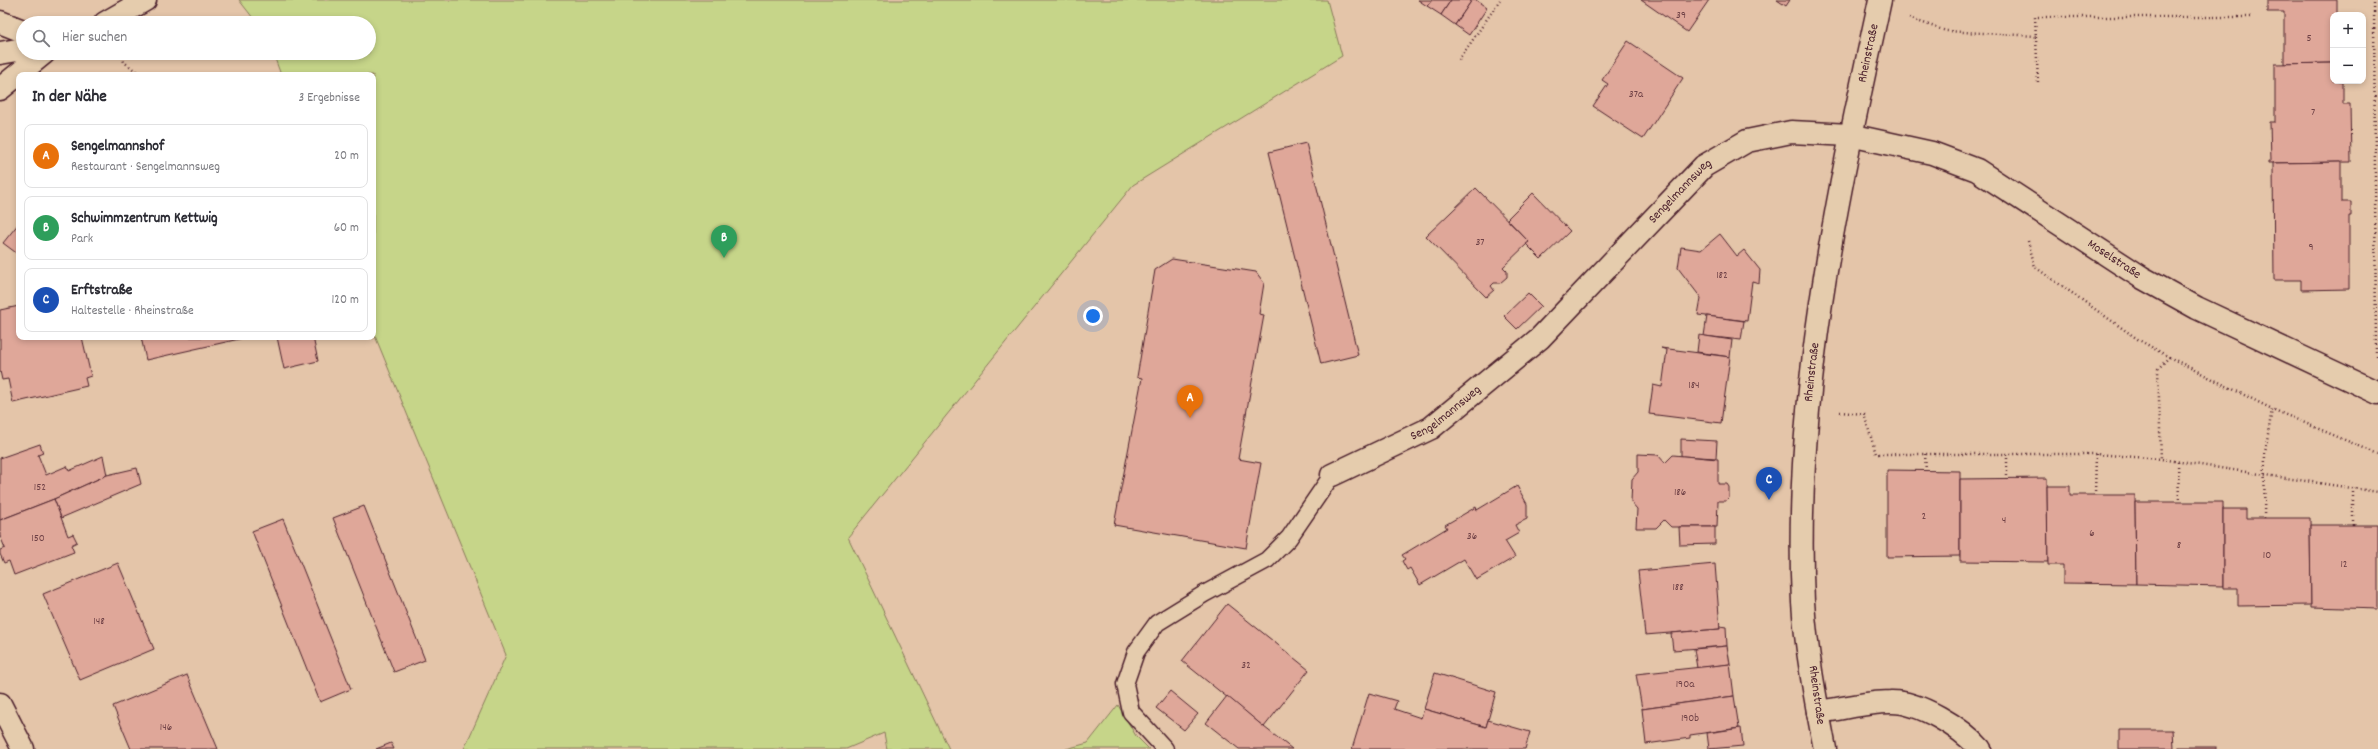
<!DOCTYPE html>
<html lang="de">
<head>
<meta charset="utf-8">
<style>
	:root { --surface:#fff; --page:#f2f2f3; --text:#2b2b33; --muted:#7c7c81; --line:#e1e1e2; --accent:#1f6fb2 }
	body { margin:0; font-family:Dekko,sans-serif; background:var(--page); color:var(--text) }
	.controls { position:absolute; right:12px; top:12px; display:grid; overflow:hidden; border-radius:8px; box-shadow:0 2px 6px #0003 }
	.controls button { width:36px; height:36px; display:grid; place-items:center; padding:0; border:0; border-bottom:1px solid var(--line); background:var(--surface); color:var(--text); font:20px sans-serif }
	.you { position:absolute; left:1093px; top:316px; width:14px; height:14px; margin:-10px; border:3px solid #fff; border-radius:50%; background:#1a73e8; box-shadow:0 0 0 6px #1a73e833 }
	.badge { display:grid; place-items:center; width:26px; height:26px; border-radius:50%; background:var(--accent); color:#fff; font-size:13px; font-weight:700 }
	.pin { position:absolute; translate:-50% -33px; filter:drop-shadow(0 1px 2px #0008) }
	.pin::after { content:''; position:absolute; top:21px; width:14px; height:12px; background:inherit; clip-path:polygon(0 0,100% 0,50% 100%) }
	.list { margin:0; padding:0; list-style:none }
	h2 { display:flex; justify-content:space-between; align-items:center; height:52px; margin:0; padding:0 16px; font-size:17px }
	h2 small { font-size:13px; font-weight:400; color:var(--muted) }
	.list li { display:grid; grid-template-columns:26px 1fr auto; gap:12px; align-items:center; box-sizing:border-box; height:64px; margin:0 8px 8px; padding:0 8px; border:1px solid var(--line); border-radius:8px }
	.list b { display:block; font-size:15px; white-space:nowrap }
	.list p { margin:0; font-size:13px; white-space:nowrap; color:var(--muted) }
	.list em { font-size:13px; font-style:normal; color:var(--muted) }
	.icon { flex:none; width:22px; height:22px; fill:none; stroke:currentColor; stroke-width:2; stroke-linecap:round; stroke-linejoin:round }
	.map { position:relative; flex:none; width:2378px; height:749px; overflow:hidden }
	.search { position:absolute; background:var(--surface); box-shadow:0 2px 6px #0003; left:16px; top:16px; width:360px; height:44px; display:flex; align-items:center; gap:10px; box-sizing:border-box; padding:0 14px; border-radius:22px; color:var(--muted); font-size:15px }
	.panel { position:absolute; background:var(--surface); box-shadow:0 2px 6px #0003; left:16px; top:72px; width:360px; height:268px; border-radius:8px }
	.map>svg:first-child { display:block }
</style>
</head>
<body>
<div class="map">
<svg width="2378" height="749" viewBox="0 0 2378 749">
	<rect width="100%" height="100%" fill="#e4c5a9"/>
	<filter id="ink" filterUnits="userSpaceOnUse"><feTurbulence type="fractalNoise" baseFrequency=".025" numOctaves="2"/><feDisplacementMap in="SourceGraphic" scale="8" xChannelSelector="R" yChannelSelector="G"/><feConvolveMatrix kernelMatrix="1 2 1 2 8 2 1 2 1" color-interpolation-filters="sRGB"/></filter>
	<g filter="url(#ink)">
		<g fill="#c6d589" stroke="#887a5a">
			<polygon points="239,0 1327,0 1342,56 1133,185 848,537 949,749 887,749 884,733 846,749 464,749 506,655 373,331 373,75 281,75 273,53 369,53 369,23 257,23"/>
			<polygon points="1118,705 1136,736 1149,749 1066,749 1088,743"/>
		</g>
		<g fill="#dfa799" stroke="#4a1f2b">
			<polygon points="1418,0 1432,0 1427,6"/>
			<polygon points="1432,0 1451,0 1441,15 1427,6"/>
			<polygon points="1451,0 1472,0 1455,25 1441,15"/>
			<polygon points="1472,0 1476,0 1487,8 1469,35 1455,25"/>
			<polygon points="1641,0 1709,0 1687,32"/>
			<polygon points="1777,0 1790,0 1786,6"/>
			<polygon points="2267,0 2337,0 2337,15 2333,15 2333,63 2284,64 2284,12 2267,12"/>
			<polygon points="1628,41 1683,78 1643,139 1593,106 1608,84 1602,80"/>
			<polygon points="2333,63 2333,81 2343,81 2343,104 2350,104 2351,162 2268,163 2268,161 2271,161 2270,122 2275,122 2275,64"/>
			<polygon points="1306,143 1358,355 1321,364 1269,152"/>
			<polygon points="2341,162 2341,202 2351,202 2351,216 2349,216 2349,289 2301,290 2301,280 2274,280 2273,163"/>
			<polygon points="1476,188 1529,242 1503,267 1507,271 1507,277 1500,283 1494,283 1491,286 1494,290 1486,297 1426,236"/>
			<polygon points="1533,193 1570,231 1541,259 1526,244 1529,242 1507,219"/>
			<polygon points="19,223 19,255 3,243"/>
			<polygon points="1720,234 1737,256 1744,250 1760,270 1759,283 1752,281 1747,321 1698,315 1701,298 1678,268 1681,247 1701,250"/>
			<polygon points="1172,259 1256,272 1264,283 1259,314 1264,315 1238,459 1261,463 1246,548 1114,525 1142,378 1137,377 1155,270"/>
			<polygon points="1528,293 1541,306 1517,329 1504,316"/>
			<polygon points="19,306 19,337 82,337 91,376 85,378 87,386 13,403 8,379 2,380 0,371 0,310"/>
			<polygon points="1707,316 1744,321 1741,340 1704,336"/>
			<polygon points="1699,335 1732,340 1730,357 1697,352"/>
			<polygon points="141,337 248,337 146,360"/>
			<polygon points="277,337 313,337 318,361 284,369"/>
			<polygon points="1661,348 1730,357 1721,423 1649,414 1653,385 1662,387 1667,350"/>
			<polygon points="1681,439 1717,441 1716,458 1681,456"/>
			<polygon points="40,444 43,453 38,455 46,475 67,466 69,471 103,456 107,475 54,499 0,520 0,458"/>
			<polygon points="1638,454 1658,455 1665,463 1673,455 1718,459 1718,484 1727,484 1729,487 1729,498 1726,501 1718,501 1717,527 1671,527 1664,520 1656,528 1636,528 1637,509 1631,502 1632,479 1638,472"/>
			<polygon points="137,468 141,484 61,518 54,499 107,475"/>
			<polygon points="1887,470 1960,471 1960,556 1887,557"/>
			<polygon points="2047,478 2048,562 1960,561 1960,479"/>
			<polygon points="1517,486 1527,504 1527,519 1515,525 1519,533 1505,541 1515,557 1476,580 1464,559 1420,585 1410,568 1407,570 1402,561 1405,559 1402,555 1447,528 1445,525 1476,507 1477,510"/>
			<polygon points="2047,486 2070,486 2070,495 2135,495 2136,584 2063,583 2063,565 2048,565"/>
			<polygon points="54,499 68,536 73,534 77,542 71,545 74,552 14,575 9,561 4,563 0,554 0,550 5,548 0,536 0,520"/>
			<polygon points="2135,502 2223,502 2223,586 2136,584"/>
			<polygon points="364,506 425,660 394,672 333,518"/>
			<polygon points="2223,509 2246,509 2246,518 2310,518 2311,605 2238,606 2238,588 2223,588"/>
			<polygon points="283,519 351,689 320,702 252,531"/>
			<polygon points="2310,525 2378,525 2378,609 2311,607"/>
			<polygon points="1679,527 1715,527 1715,544 1680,545"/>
			<polygon points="118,563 154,649 80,680 43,594"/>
			<polygon points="1715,564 1720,629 1645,635 1638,571"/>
			<polygon points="1227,604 1309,670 1264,727 1182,661"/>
			<polygon points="1720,626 1726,627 1727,646 1673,650 1671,633 1720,629"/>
			<polygon points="1727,646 1730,664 1697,668 1694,649"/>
			<polygon points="1730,664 1734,696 1642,709 1636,674"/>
			<polygon points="1435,673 1496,692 1486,727 1424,709"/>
			<polygon points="187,675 218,749 131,749 113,706"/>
			<polygon points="1170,691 1198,714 1184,730 1156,708"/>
			<polygon points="1369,693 1397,701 1394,709 1421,718 1424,709 1486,727 1488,720 1530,732 1525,749 1352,749"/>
			<polygon points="1227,696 1264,727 1292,749 1239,749 1206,723"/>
			<polygon points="1734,696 1739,728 1690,735 1690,738 1646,744 1642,709"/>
			<polygon points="1741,728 1743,746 1709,749 1707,733"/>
			<polygon points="2119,730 2173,730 2174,749 2119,749"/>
			<polygon points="391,743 394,749 376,749"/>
			<rect x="2179" y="747" width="37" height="2"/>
		</g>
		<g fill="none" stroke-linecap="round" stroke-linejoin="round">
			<defs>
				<polyline id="service" points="1165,749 1131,712 1125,684 1136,652 1157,623 1204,594 1267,560 1289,538 1332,475"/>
				<g id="minor">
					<path id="s1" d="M1332,475L1431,428L1540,338L1704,166L1747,141L1791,132L1850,135L1932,153L1977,170L2141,277L2197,308L2378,393"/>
					<path d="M1818,712C1841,709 1867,702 1890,702C1919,701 1962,728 1980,749"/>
				</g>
				<g id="tertiary">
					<polyline points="0,22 23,31"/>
					<polyline points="105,23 145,0"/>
					<polyline points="0,53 23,49"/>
					<polyline points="0,89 44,53"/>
					<path id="s2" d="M1825,749C1816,702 1806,650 1803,602C1793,398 1837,198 1880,0"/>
				</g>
				<polyline id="secondary" points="0,704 23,749"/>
			</defs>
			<use href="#service" stroke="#4a1f2b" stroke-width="19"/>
			<use href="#minor" stroke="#4a1f2b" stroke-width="25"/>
			<use href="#tertiary" stroke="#4a1f2b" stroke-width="25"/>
			<use href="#secondary" stroke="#4a1f2b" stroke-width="25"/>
			<g stroke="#4a1f2b" stroke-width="2.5" stroke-dasharray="1 3" stroke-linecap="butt">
				<polyline points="2374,0 2376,357"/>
				<polyline points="1909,18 1946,31 2036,36"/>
				<polyline points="121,53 124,62 141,75"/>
				<polyline points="1459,60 1500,0"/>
				<polyline points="2038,82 2035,17 2253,17"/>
				<polyline points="2028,241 2035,267 2139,340 2169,357 2158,369 2161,459"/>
				<polyline points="2169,357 2272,409"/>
				<polyline points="1840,412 1864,414 1876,454 2096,454 2161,459 2378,492"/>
				<polyline points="1925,454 1926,472"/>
				<polyline points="2007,454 2007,479"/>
				<polyline points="2178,462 2179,502"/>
				<polyline points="2095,495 2096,454"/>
				<polyline points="2264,518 2265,453 2272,409 2378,454"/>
				<polyline points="2353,525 2353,488"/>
			</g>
			<use href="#service" stroke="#e5ccad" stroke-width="16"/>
			<use href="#minor" stroke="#e5ccad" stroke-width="22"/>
			<use href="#tertiary" stroke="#e5ccad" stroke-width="22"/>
			<use href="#secondary" stroke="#e5ccad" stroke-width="22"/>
		</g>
	</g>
	<g text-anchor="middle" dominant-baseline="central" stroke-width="3.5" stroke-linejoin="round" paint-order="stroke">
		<g font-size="11" fill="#6f4146">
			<text x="1681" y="16">39</text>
			<text x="2309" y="39">5</text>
			<text x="1636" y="95">37a</text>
			<text x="2313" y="113">7</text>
			<text x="1480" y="243">37</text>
			<text x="2311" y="248">9</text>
			<text x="1722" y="276">182</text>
			<text x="1694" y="386">184</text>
			<text x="40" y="488">152</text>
			<text x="1680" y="493">186</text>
			<text x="1924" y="517">2</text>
			<text x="2004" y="521">4</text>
			<text x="2092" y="534">6</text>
			<text x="1472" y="537">36</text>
			<text x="38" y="539">150</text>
			<text x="2179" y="546">8</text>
			<text x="2267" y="556">10</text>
			<text x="2344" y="565">12</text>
			<text x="1678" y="588">188</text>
			<text x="99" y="622">148</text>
			<text x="1246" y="666">32</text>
			<text x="1685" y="685">190a</text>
			<text x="1690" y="719">190b</text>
			<text x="166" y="728">146</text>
		</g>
		<g font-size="13" fill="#4a1f2b" stroke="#e5ccad">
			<text stroke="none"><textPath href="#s2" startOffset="703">Rheinstraße</textPath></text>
			<text stroke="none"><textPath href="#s1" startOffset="454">Sengelmannsweg</textPath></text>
			<text stroke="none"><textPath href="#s1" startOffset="938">Moselstraße</textPath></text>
			<text stroke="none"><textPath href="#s2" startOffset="379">Rheinstraße</textPath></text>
			<text stroke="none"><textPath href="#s1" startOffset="130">Sengelmannsweg</textPath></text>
			<text transform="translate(1816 695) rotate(82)">Rheinstraße</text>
		</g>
	</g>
</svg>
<div class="controls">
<button>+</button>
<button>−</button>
</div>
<div class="you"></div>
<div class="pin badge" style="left:1190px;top:418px;background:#e8710a">A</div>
<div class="pin badge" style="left:724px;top:258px;background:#2e9e5b">B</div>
<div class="pin badge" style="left:1769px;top:500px;background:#1a4fb4">C</div>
<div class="search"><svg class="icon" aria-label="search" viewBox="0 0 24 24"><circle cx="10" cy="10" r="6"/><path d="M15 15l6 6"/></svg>Hier suchen</div>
<section class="panel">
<h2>In der Nähe<small>3 Ergebnisse</small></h2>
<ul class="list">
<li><span class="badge" style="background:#e8710a">A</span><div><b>Sengelmannshof</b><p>Restaurant · Sengelmannsweg</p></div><em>20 m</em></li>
<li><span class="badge" style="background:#2e9e5b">B</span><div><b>Schwimmzentrum Kettwig</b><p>Park</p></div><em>60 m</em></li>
<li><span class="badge" style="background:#1a4fb4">C</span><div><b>Erftstraße</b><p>Haltestelle · Rheinstraße</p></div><em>120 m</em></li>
</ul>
</section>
</div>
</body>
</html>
